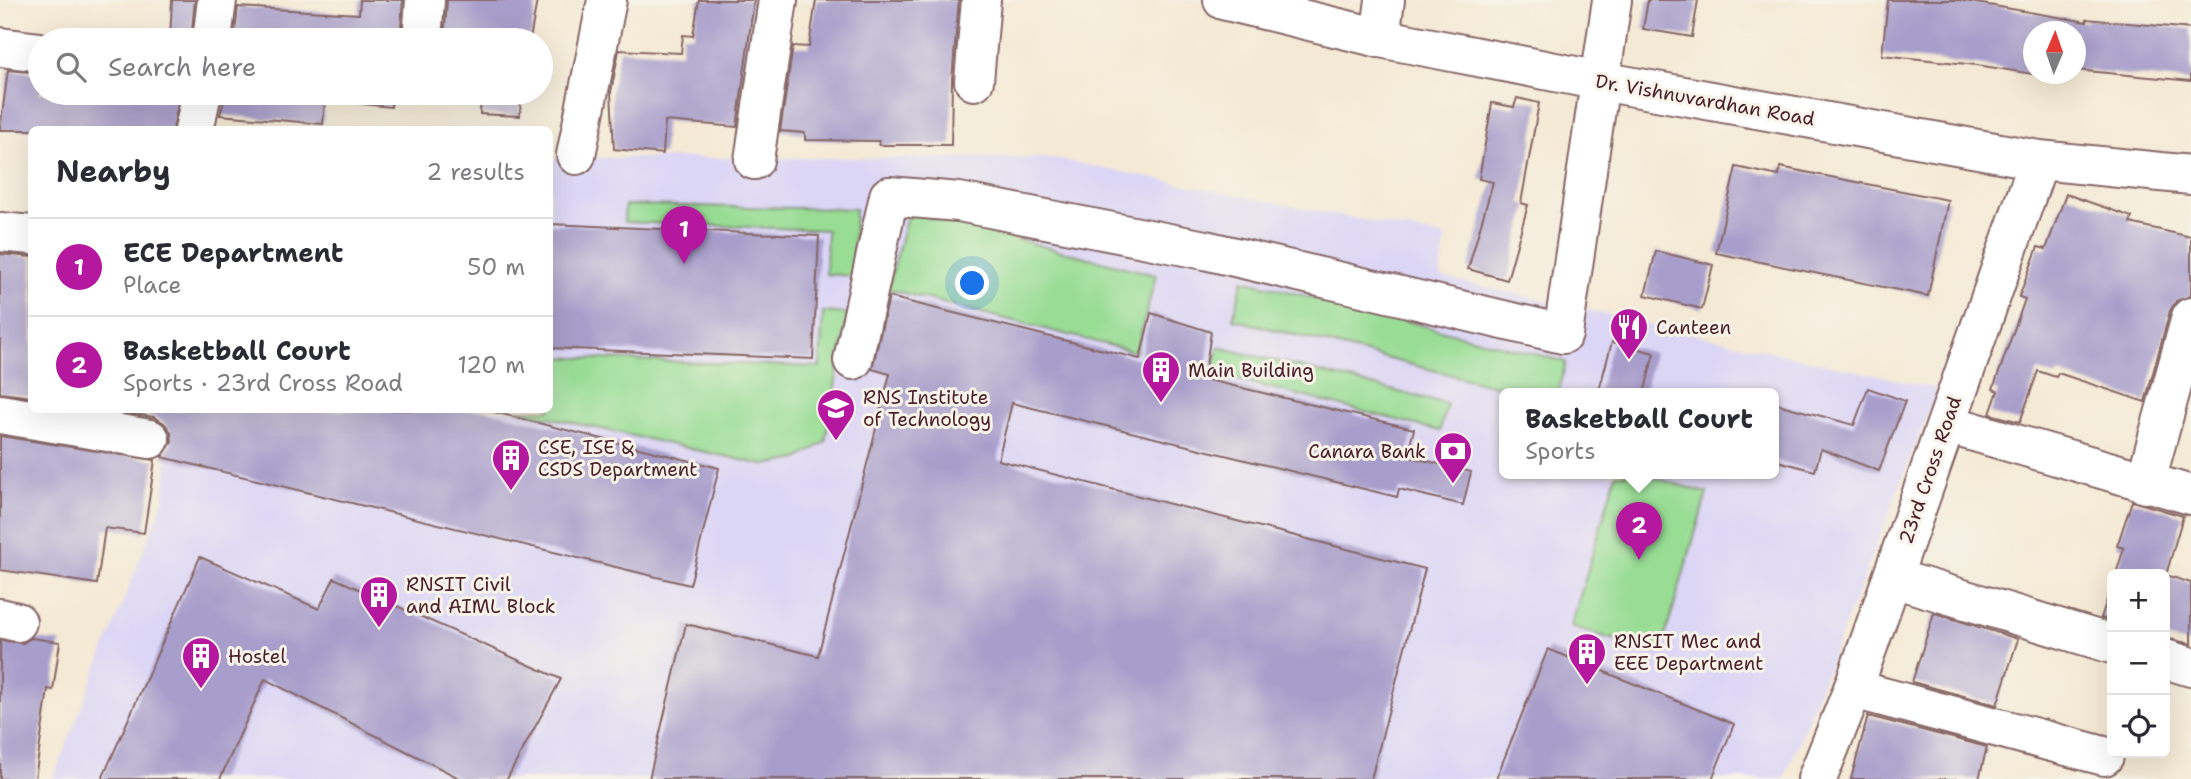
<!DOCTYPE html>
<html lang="en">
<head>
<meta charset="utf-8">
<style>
	:root { --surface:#fff; --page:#f7f7f7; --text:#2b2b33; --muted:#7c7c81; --line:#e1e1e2; --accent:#b5179e }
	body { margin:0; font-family:"Shantell Sans",sans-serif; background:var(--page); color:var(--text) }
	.controls { position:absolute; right:21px; bottom:21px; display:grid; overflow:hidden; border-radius:10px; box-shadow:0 7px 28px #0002 }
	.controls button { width:63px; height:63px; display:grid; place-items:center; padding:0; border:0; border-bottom:2px solid var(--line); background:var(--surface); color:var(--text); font:35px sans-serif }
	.compass { position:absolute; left:2023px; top:21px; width:63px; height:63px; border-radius:50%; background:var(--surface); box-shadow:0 7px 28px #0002; rotate:2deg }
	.you { position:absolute; left:973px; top:284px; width:24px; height:24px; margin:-18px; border:5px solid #fff; border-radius:50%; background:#1a73e8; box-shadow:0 0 0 10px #1a73e833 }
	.badge { display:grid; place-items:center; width:46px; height:46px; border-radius:50%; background:var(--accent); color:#fff; font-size:23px; font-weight:700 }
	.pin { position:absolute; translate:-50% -58px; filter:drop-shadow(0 2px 4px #0008) }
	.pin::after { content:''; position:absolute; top:37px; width:24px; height:21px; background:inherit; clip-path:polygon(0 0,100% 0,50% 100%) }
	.popup { position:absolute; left:1499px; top:388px; width:280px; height:91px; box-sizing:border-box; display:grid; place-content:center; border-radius:10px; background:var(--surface); filter:drop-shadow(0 2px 5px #0005); font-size:23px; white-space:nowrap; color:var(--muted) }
	.popup b { font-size:26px; color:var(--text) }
	.popup::after { content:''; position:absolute; left:50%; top:100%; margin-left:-14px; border:14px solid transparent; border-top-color:var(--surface) }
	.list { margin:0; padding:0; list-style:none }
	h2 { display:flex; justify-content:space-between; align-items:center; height:91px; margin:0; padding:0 28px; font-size:30px }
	h2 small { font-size:23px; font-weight:400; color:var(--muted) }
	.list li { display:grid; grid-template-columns:46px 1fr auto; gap:21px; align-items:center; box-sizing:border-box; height:98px; padding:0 28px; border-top:2px solid var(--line) }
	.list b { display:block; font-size:26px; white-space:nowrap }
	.list p { margin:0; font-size:23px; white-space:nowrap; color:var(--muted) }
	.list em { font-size:23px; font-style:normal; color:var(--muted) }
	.icon { flex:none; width:38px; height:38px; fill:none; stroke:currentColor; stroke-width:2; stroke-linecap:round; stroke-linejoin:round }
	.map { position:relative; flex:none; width:2191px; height:779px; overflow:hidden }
	.search { position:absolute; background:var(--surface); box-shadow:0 7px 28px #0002; left:28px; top:28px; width:525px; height:77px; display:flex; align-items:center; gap:18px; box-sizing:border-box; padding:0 24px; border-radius:38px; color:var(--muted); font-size:26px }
	.panel { position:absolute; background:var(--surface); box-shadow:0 7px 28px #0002; left:28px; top:126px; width:525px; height:287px; border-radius:10px }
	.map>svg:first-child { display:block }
</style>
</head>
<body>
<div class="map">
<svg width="2191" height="779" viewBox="0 0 2191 779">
	<rect width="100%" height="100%" fill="#f7f3e8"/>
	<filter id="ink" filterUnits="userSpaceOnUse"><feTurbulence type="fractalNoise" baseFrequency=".0143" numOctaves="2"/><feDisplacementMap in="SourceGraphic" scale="14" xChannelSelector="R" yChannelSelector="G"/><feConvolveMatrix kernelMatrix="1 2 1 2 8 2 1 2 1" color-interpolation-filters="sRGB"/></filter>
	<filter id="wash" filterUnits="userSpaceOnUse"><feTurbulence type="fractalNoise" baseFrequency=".00686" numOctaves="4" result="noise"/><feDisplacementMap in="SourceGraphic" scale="28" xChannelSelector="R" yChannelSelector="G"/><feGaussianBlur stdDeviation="1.57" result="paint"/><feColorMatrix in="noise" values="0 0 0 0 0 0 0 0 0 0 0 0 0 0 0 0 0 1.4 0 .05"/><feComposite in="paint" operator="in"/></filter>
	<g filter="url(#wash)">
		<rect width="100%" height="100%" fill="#f4e9d4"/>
		<path fill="#dcd6f6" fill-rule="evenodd" d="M550,158H1051L1446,237L1440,277L1938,389L1784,779H53L164,499L171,410H550ZM1504,394H1774V474H1504Z"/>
		<g fill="#99dd95" stroke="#727e60" stroke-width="2">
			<polygon points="625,205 855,209 852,276 826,274 827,230 624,222"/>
			<polygon points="908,212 1156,275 1136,352 888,289"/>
			<polygon points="1243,280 1566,362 1558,394 1526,394 1233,319"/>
			<polygon points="823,312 848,314 825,442 798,459 764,465 516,410 550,410 550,357 820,367"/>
			<polygon points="1219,347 1447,404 1440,431 1212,373"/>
			<polygon points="1616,474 1641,474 1707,493 1660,653 1571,627"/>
		</g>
		<g id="blocks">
			<g fill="#a89ecb">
				<polygon points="172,0 195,0 191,40 170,40"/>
				<polygon points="360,0 403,0 400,40 234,40 238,7 359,14"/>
				<polygon points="447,0 537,0 530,40 444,40"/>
				<polygon points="699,0 754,0 737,127 665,121 663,154 614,149 611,92 619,50 681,53 683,35 693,36"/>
				<polygon points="816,0 959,0 952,79 951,145 879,145 879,141 805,140 805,133 780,131 793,46 809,47"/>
				<polygon points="1648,0 1698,0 1692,37 1643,29"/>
				<polygon points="1888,0 1959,0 2087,22 2087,19 2191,29 2191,81 2076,70 2076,32 2034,32 2034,74 2064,74 2063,79 1977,65 1882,55"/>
				<polygon points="8,70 40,73 40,93 180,93 173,130 0,130"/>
				<polygon points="226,93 392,93 391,107 325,100 323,124 220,115"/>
				<polygon points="481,93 521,93 520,116 480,114"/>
				<polygon points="1517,98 1539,103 1521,203 1528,205 1507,280 1468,269 1493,182 1479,179 1492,103 1514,107"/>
				<polygon points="1736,167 1779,176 1780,167 1948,200 1928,296 1716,253"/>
				<polygon points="2066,194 2132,217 2130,223 2191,237 2191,296 2176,301 2170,311 2145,402 2058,373 2056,377 2038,371 2020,422 1990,414 1998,391 1993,389 2025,299 2019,297 2038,247 2046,249"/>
				<polygon points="550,224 819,236 813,359 550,348"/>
				<polygon points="1656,251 1713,265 1702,309 1645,295"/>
				<polygon points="0,254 32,257 32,397 0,393"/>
				<polygon points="889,297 1140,359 1151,313 1211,332 1204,379 1414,429 1407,456 1471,472 1463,505 1399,489 1397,497 1012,403 998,460 1425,569 1371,779 649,779 686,624 818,656 890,374 872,369"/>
				<polygon points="1612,342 1654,353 1644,394 1598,394"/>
				<polygon points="1868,388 1905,401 1879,471 1821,449 1815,471 1774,460 1774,403 1854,425"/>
				<polygon points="106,410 486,410 719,468 690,585 162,457 172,442 171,432 164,423 154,417"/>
				<polygon points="0,436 155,460 144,533 105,528 97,584 0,570"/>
				<polygon points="2132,501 2183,516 2166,575 2191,583 2191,644 2165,638 2165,574 2116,574 2124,548 2117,546"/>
				<polygon points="200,557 319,609 334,578 561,679 507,779 461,779 265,679 220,779 102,779"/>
				<polygon points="2112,584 2112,621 2101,618"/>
				<polygon points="1934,613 2018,639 1997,705 1912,682"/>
				<polygon points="31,638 60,642 53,690 48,689 35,779 0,779 0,640 23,643"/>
				<polygon points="1548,649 1734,724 1712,779 1496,779"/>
				<polygon points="1868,716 1987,747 1979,779 1851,779"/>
			</g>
		</g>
	</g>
	<g filter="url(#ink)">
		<use href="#blocks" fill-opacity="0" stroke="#866666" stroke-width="2"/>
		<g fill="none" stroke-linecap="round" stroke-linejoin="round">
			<defs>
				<g id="minor">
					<polyline points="1380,38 1385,0"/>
					<polyline points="212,40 217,0"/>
					<polyline points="422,40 425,0"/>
					<polyline points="0,47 40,52"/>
					<polyline points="974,81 981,0"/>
					<polyline points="194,130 202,93"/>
					<polyline points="576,155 607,0"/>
					<polyline points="754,160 778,0"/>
					<polyline points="0,232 32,235"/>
					<polyline points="853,360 889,196 959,202 1205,250 1563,334 1612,0"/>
					<polyline points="0,414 150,439"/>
					<polyline points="1947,424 2191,495"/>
					<polyline points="2145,484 2191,317"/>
					<polyline points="1893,578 2112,644"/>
					<polyline points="0,618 17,622"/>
					<polyline points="2165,659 2191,667"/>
					<polyline points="1853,689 2104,756"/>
					<polyline points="1817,779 1853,689 2039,160"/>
				</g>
				<polyline id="major" points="1223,0 1380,38 1601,81 2039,160 2191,175"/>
			</defs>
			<use href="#minor" stroke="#866666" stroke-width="42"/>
			<use href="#major" stroke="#866666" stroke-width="42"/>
			<use href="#minor" stroke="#fff" stroke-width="38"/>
			<use href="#major" stroke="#fff" stroke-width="38"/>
		</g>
	</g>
	<defs>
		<symbol id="restaurant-pin" viewBox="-11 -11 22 30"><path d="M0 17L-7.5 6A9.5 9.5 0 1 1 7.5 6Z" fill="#b5179e" stroke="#f7f3e8"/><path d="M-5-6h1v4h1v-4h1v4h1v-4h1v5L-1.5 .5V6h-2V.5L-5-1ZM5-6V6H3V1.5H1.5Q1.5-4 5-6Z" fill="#fff"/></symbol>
		<symbol id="building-pin" viewBox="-11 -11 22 30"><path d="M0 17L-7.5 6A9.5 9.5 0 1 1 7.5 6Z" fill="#b5179e" stroke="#f7f3e8"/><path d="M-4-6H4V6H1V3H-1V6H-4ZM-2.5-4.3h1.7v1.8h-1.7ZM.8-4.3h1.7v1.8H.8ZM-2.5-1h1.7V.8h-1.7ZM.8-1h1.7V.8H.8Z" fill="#fff"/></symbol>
		<symbol id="university-pin" viewBox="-11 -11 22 30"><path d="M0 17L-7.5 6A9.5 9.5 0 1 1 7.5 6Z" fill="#b5179e" stroke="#f7f3e8"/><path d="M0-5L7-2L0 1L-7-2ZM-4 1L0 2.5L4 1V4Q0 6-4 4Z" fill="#fff"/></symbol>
		<symbol id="bank-pin" viewBox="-11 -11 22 30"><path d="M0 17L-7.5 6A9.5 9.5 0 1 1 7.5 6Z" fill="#b5179e" stroke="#f7f3e8"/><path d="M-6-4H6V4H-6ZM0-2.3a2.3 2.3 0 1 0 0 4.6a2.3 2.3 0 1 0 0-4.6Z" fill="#fff"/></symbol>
	</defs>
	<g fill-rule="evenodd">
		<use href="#restaurant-pin" x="1607" y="305" width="44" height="60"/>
		<use href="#building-pin" x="1139" y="348" width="44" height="60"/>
		<use href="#university-pin" x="814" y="386" width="44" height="60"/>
		<use href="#bank-pin" x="1431" y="429" width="44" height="60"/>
		<use href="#building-pin" x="489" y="436" width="44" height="60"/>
		<use href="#building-pin" x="357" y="573" width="44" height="60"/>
		<use href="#building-pin" x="1565" y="630" width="44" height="60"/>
		<use href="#building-pin" x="179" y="634" width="44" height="60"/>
	</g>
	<g text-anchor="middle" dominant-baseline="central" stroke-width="6" stroke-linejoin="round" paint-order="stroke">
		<g font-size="19" fill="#4a1f2b" stroke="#f7f3e8">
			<text transform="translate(1705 100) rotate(10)">Dr. Vishnuvardhan Road</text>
			<text transform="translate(1930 470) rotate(-71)">23rd Cross Road</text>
		</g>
		<g font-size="19" fill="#4a1f2b" stroke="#f7f3e8" text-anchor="start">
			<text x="1656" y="327">Canteen</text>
			<text x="1188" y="370">Main Building</text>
			<text x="863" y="397">RNS Institute<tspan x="863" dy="22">of Technology</tspan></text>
			<text x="538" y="447">CSE, ISE &amp;<tspan x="538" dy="22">CSDS Department</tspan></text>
			<text x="1426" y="451" text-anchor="end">Canara Bank</text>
			<text x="406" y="584">RNSIT Civil<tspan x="406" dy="22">and AIML Block</tspan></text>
			<text x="1614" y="641">RNSIT Mec and<tspan x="1614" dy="22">EEE Department</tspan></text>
			<text x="228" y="656">Hostel</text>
		</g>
	</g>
</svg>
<div class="controls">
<button>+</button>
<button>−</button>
<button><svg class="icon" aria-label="locate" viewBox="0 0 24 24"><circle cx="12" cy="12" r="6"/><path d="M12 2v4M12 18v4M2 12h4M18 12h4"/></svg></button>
</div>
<svg class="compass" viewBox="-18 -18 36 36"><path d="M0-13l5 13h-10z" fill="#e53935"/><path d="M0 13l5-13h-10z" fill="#7c7c81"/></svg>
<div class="you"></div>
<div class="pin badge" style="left:684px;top:264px">1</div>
<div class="pin badge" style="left:1639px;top:560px">2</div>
<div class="popup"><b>Basketball Court</b>Sports</div>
<div class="search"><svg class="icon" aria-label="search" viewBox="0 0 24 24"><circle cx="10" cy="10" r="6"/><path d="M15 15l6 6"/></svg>Search here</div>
<section class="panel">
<h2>Nearby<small>2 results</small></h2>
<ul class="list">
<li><span class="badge">1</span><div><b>ECE Department</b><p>Place</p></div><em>50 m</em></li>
<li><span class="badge">2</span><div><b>Basketball Court</b><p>Sports · 23rd Cross Road</p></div><em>120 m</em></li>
</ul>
</section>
</div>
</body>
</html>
